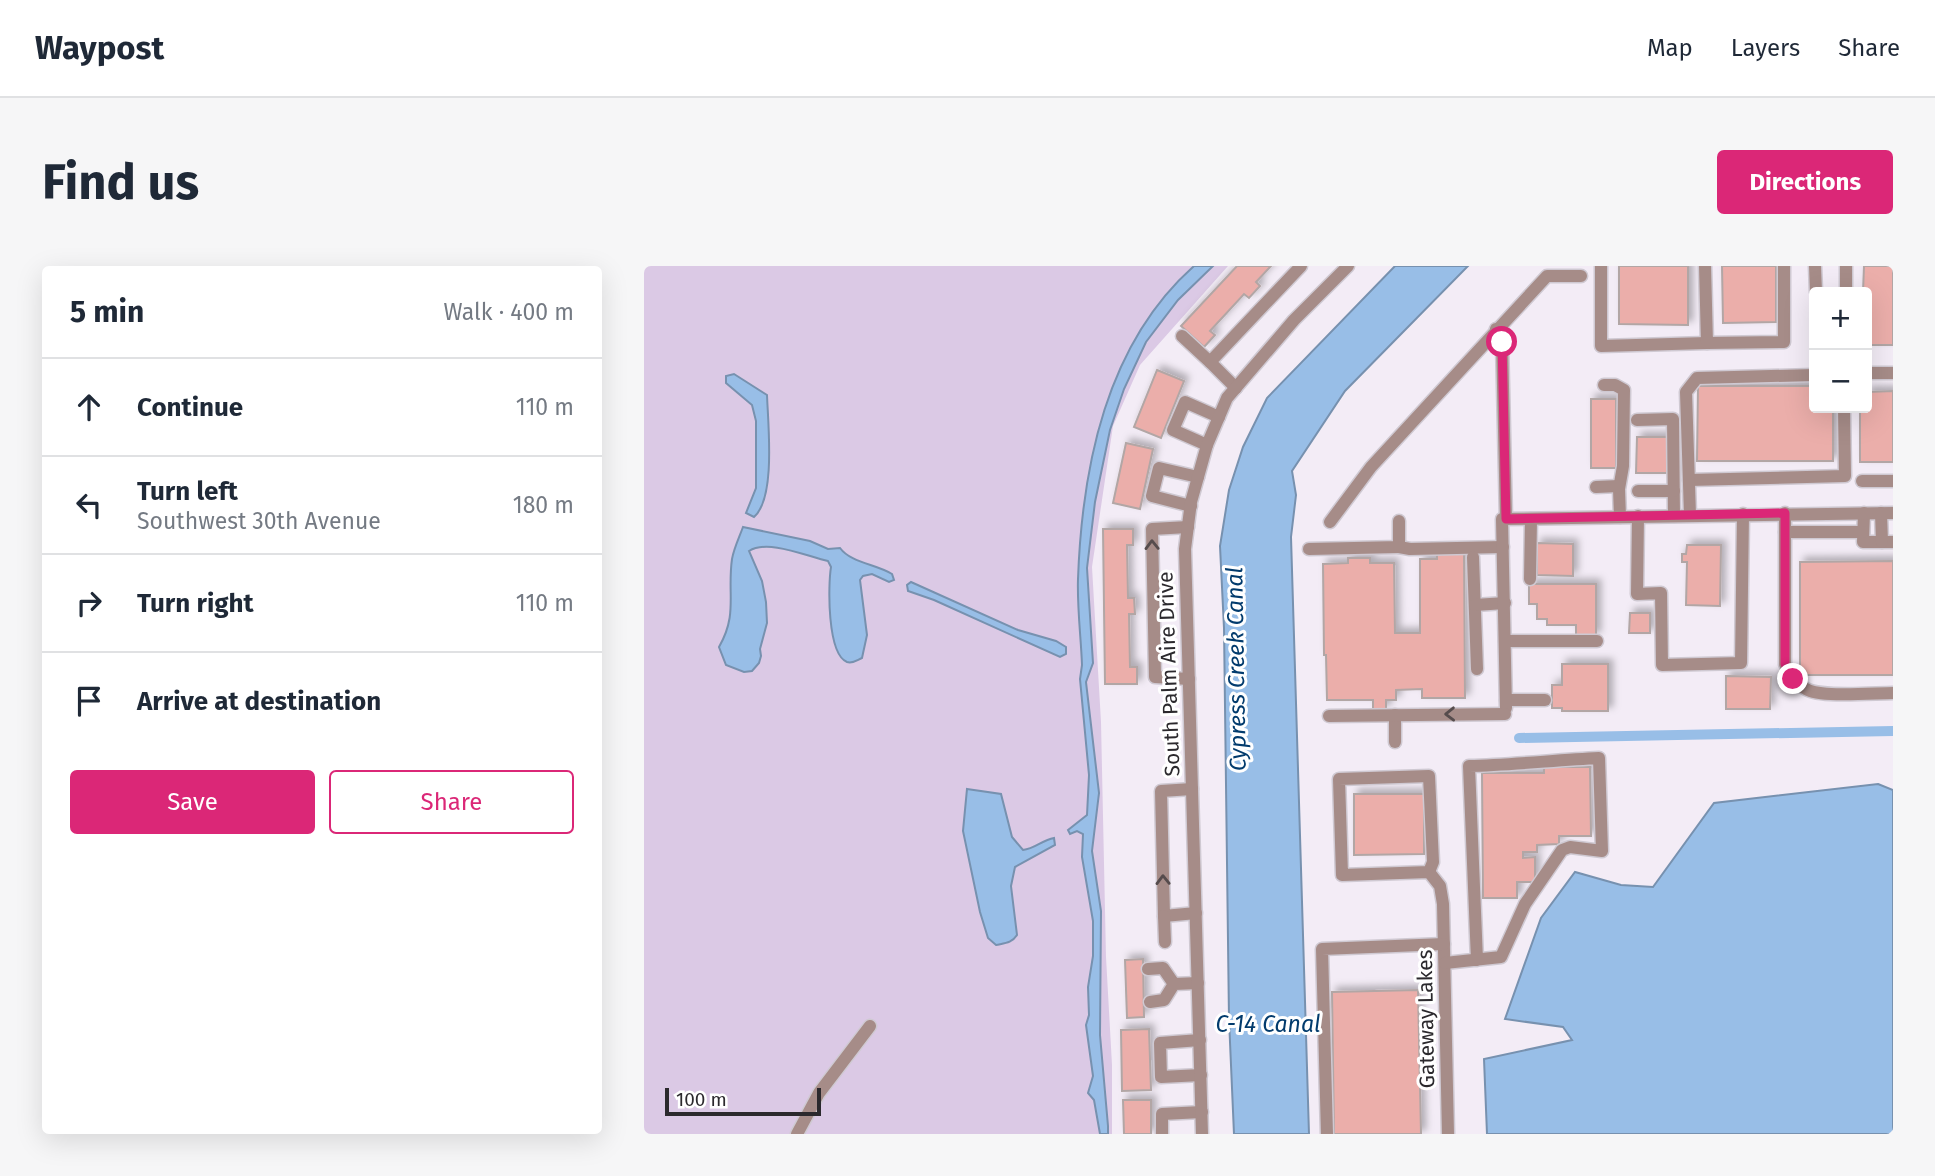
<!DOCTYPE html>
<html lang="en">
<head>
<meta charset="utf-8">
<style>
	:root { --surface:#fff; --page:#f6f6f7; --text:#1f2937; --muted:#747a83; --line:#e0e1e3; --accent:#db2777 }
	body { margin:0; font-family:"Fira Sans",sans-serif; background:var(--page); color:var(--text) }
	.controls { position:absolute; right:21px; top:21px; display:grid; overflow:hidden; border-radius:7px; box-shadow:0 7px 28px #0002 }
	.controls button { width:63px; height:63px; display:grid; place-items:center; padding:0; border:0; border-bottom:2px solid var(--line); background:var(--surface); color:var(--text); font:35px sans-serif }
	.scale { position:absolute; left:21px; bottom:18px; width:156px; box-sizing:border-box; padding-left:7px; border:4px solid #2b292d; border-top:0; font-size:19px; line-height:24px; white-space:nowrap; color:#2b292d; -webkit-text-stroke:5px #fff; paint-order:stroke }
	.stop { position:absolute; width:21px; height:21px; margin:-16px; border:5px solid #db2777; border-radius:50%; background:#fff }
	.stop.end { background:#db2777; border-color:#fff; box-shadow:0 2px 7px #0008 }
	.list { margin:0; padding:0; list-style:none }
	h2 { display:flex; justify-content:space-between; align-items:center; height:91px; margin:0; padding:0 28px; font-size:30px }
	h2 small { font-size:23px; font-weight:400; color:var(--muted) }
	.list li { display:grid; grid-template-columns:46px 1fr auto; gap:21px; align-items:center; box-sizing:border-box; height:98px; padding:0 28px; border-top:2px solid var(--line) }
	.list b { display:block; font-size:26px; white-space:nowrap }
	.list p { margin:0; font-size:23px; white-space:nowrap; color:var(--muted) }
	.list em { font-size:23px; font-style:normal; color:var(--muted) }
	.actions { display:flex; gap:14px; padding:21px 28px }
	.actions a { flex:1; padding:16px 0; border:2px solid var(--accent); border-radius:7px; text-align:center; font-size:24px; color:var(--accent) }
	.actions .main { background:var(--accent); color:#fff }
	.icon { flex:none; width:38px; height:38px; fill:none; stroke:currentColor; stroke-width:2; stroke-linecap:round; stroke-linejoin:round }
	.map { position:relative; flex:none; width:1249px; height:868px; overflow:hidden; border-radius:7px }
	header { display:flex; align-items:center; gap:42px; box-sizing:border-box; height:98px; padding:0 35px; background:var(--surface); border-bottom:2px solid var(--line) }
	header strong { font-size:33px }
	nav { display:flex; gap:38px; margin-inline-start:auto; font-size:24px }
	.intro { display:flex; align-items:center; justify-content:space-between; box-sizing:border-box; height:168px; padding:0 42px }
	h1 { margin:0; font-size:49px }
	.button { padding:18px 32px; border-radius:7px; background:var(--accent); color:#fff; font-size:24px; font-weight:700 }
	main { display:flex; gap:42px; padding:0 42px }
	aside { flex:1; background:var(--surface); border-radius:7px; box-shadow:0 7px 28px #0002 }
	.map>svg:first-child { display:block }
</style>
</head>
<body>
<header>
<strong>Waypost</strong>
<nav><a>Map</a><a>Layers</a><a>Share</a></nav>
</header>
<div class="intro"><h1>Find us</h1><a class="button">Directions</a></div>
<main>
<aside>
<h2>5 min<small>Walk · 400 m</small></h2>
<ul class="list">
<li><svg class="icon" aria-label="ahead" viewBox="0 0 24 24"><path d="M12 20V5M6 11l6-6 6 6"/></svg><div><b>Continue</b></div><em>110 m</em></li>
<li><svg class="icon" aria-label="left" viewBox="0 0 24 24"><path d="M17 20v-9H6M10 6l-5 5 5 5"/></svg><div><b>Turn left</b><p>Southwest 30th Avenue</p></div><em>180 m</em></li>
<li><svg class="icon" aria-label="right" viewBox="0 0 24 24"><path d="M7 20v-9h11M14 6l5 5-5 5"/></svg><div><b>Turn right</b></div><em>110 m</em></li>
<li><svg class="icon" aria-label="arrive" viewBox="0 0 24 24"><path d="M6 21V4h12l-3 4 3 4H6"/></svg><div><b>Arrive at destination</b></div></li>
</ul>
<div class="actions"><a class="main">Save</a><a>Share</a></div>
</aside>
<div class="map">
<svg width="1249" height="868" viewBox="0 0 1249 868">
	<defs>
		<filter id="shadow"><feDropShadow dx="4.5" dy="-4.5" stdDeviation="3.5" flood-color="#0004"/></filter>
	</defs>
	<rect width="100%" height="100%" fill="#f3ecf6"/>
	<polygon fill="#dbc9e5" points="0,0 584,0 496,99 469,160 448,301 457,456 462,691 468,799 468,868 0,868"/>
	<g fill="#98bee7" stroke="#7791af" stroke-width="2">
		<path d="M550,0H569L534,34L502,76L480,123L466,164L451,236L443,302L449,397L442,416L455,527L448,585L457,645L456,769L464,860V868H456L450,834L444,827L449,810L442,759L445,749L444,721L449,690V655L438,591L439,568L433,565L426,568L424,564L443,549L445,509L436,413L438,399C437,371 433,342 434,313C438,201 462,78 550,0Z"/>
		<polygon points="751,0 824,0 701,125 648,205 652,229 647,271 665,868 590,868 585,753 580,362 576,280 585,224 599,181 623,132"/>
		<path d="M90,108L123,129C124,158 132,232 110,251L102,247L112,222V155L108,139L82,117V110Z"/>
		<path d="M99,261L166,275L184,283L196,282C207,297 232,298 248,308L250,314L245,316L228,308L219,310L216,314L223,369L218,392C213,394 209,398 203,396C183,388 184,319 187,301L184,295C162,290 124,273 105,285L118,315L122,336L123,357L116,383L117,390L115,397L108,405L100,406L82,399L75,381C94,348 83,328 88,293C90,282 95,272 99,261Z"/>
		<polygon points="267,316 374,364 412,375 422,381 422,388 416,391 290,334 264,325 263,319"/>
		<polygon points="1234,518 1249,524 1249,868 843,868 840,793 928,774 919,761 861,753 897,652 931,606 977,619 1009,621 1070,537"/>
		<path d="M323,523L357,528L368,571L379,584C391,583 398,574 410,572L411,579L371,601L367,620L373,669C368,677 361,677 352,679L344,672L336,646L319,565Z"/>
	</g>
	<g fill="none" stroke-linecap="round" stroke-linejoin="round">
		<polyline stroke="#98bee7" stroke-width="10" points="875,472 1249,465"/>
	</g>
	<g fill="#ebaeaa" stroke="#b2a6a5" stroke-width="2" filter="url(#shadow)">
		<polygon points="593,0 627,0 612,16 616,20 605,32 600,28 566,65 571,69 560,81 537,60"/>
		<polygon points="975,0 1044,0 1044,59 975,58"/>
		<polygon points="1078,0 1132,0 1132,56 1079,57"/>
		<polygon points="1220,0 1249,0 1249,79 1223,79 1223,26 1219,26"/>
		<polygon points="513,104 540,115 517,172 490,161"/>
		<polygon points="1054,120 1170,120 1170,142 1189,142 1189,195 1053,195"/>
		<polygon points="1249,125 1249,196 1216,196 1216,142 1223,142 1223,126"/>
		<rect x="947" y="133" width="25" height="69"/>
		<polygon points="993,171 1023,171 1023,207 992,207"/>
		<polygon points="482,177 509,183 496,243 469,237"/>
		<polygon points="459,263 489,263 489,279 483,279 484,332 490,332 491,348 485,348 486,401 493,401 493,418 461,418"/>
		<polygon points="893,277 929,278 929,310 893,309"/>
		<polygon points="1043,279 1077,279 1076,340 1042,339 1043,296 1038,296 1038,288 1042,288"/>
		<polygon points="793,286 820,286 821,432 778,432 778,423 752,424 752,434 742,434 742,443 729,443 729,434 683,434 682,389 680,389 679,298 704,297 704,292 726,292 726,297 750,297 751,367 776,367 776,293 793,293"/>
		<polygon points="1249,295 1249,409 1156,409 1156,296"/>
		<polygon points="885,318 952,318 952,370 932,370 932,359 903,359 903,353 893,353 893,338 885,338"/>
		<polygon points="986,347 1006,347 1006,367 985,367"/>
		<polygon points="918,398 964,398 964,445 918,445 918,442 908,442 908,419 918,419"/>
		<polygon points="1082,410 1127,411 1126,443 1082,443"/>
		<polygon points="900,501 946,501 947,570 915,570 915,578 893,579 893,586 879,586 879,592 891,591 891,616 873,616 873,632 839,632 838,507 900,507"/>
		<polygon points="710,528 780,528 780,588 710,589"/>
		<polygon points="499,693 500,751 483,752 481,694"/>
		<polygon points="774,724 777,868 690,868 688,726"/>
		<polygon points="505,763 507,824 478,825 477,764"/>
		<polygon points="479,834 507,834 507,868 480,868"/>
	</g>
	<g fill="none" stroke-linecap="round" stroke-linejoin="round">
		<defs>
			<g id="minor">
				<polyline points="957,0 957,80 1063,77"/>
				<polyline points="1061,0 1063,77 1140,76 1140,0"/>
				<polyline points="1171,0 1172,26"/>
				<polyline points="1202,0 1202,26"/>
				<polyline points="852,63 858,76 862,253"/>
				<polyline points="538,70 566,96"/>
				<polyline points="1223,107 1249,107"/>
				<polyline points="960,119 971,119 980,124 979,200 975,223 976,251"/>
				<polyline points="592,122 566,96 657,0"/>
				<polyline points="993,154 1029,153 1030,250"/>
				<polyline points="563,179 529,164 541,136 575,151"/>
				<polyline points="1045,214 1201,210 1200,142"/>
				<polyline points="1218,215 1249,215"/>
				<polyline points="952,221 975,220"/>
				<polyline points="994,225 1030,225"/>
				<polyline points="547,240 508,230 515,202 554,211"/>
				<path d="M1141,247V398C1146,408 1151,417 1162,423C1177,432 1230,427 1249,427"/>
				<polyline points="1220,247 1219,276 1249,276"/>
				<polyline points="1237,247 1238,276"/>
				<polyline points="1046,249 1042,126 1053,112 1170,109"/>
				<polyline points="994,250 993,328 1017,327 1018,399 1097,397 1099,248"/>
				<polyline points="686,256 727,201 903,10 937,10"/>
				<polyline points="544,261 508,263 511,411 545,413"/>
				<polyline points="1141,266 1219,266"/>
				<polyline points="755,281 766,283 859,281"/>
				<polyline points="665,283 755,281 755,255"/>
				<polyline points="829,291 833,403"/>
				<polyline points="886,313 887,253"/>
				<polyline points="831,339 861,337"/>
				<polyline points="861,375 953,375"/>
				<polyline points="862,434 901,434"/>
				<polyline points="862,442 858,253 1249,247"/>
				<polyline points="751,449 751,476"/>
				<polyline points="685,450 861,448"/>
				<polyline points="548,523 517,525 520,650 552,647"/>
				<polyline points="785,606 789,596 785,510 695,513 698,609 785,606 796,620 799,638 804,868"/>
				<polyline points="520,650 521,676"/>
				<path d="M801,697L857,691L881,638L918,584L926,581L958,585L955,492C912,494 869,499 825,500L833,694"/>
				<polyline points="504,703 519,702 530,718"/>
				<polyline points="506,736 520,734 530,718 554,717"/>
				<polyline points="556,774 516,777 517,811 557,809"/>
				<polyline points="153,868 175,827 226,760"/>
				<polyline points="518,868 518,848 558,846"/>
				<polyline points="558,868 541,283 547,236 563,179 583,132 650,54 704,0"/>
				<polyline points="683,868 678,683 800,678"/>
			</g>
		</defs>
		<use href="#minor" stroke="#cfc9d2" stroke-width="15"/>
		<use href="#minor" stroke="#a68c88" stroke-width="12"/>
	</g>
	<defs><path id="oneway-chevron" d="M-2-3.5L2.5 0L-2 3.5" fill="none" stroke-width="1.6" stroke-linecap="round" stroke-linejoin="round" transform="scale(1.75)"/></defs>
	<g stroke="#564c4d">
		<use href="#oneway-chevron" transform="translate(508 279) rotate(-91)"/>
		<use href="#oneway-chevron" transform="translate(806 448) rotate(179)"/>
		<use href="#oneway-chevron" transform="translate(519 614) rotate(-91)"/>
	</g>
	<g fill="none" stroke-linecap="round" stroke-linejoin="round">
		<polyline stroke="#db2777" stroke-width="9" points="858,76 862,253 1141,247 1141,398 1149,413"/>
	</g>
	<g text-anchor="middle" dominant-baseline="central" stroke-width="6" stroke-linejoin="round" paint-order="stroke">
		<g font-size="21" fill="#2b292d" stroke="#fff">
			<text transform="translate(525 408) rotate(-92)">South Palm Aire Drive</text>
			<text transform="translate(782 753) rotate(-91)">Gateway Lakes</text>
		</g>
		<g font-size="23" font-style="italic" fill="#023b6d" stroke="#fff">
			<text transform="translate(592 403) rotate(-91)">Cypress Creek Canal</text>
			<text x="624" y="758">C-14 Canal</text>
		</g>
	</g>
</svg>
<div class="controls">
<button>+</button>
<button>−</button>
</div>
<div class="scale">100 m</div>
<div class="stop" style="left:858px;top:76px"></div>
<div class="stop end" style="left:1149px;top:413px"></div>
</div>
</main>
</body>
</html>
